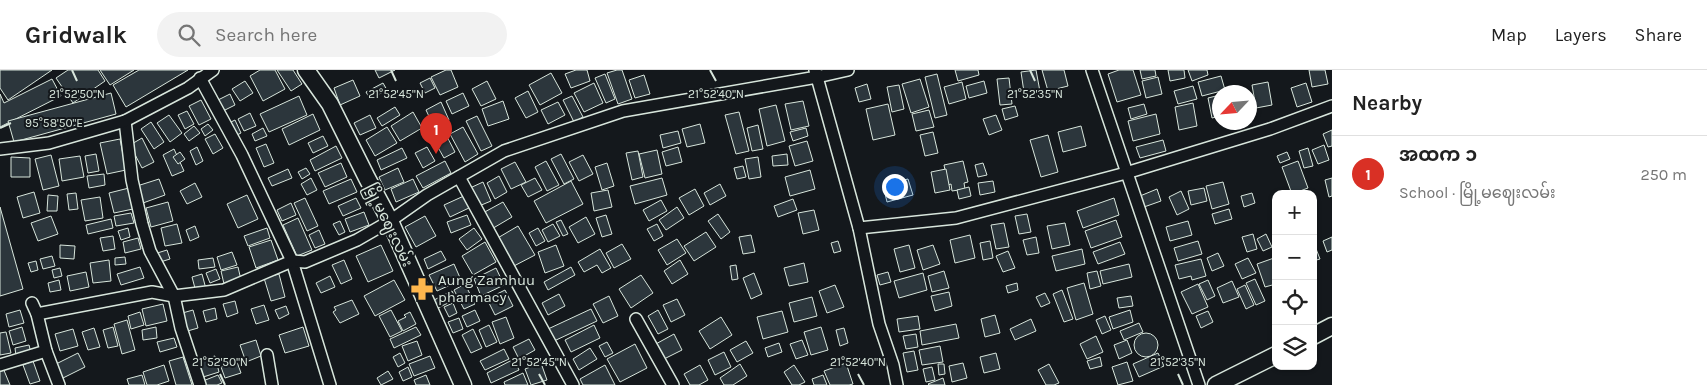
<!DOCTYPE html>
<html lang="en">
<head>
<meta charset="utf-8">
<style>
	:root { --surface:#fff; --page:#f2f2f2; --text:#222; --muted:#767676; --line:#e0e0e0; --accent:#d93025 }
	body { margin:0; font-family:Karla,"Noto Sans Myanmar",sans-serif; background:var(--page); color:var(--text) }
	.controls { position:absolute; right:15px; bottom:15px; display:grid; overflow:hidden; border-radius:10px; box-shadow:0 1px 4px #0004 }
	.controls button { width:45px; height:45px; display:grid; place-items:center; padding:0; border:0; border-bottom:1px solid var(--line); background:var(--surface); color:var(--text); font:25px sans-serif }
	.compass { position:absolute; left:1212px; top:15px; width:45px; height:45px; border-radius:50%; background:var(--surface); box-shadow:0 1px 4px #0004; rotate:244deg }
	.you { position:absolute; left:894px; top:116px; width:18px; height:18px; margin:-12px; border:4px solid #fff; border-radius:50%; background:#1a73e8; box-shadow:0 0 0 8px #1a73e833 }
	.badge { display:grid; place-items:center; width:32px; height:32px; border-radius:50%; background:var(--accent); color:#fff; font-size:16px; font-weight:700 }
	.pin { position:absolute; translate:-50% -41px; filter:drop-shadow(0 1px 2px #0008) }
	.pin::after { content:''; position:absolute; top:26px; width:18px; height:15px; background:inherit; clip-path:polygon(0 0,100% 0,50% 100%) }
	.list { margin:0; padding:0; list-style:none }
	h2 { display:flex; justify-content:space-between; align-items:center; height:65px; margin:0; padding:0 20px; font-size:21px }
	h2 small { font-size:16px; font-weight:400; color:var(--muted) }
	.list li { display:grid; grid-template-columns:32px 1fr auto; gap:15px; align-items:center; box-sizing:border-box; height:75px; padding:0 20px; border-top:1px solid var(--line) }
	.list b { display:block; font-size:19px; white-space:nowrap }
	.list p { margin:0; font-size:16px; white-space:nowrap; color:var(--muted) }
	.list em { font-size:16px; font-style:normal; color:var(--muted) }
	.icon { flex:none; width:28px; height:28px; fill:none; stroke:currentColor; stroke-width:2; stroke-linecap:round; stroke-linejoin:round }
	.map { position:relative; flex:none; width:1332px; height:315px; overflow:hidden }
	header { display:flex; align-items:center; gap:30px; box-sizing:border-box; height:70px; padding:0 25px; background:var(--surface); border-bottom:1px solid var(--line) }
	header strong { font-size:24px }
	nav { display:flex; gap:28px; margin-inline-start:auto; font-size:18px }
	.search { width:350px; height:45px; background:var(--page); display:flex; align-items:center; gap:12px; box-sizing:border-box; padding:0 18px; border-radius:28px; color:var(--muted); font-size:19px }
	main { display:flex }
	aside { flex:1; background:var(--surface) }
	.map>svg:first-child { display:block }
</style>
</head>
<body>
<header>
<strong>Gridwalk</strong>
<div class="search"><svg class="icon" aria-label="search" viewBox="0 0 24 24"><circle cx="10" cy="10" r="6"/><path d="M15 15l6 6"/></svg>Search here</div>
<nav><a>Map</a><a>Layers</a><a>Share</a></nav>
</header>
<main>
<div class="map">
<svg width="1332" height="315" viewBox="0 0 1332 315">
	<rect width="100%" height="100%" fill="#14181c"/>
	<g fill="#2c363c" stroke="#d8e6dc">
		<polygon points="0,0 52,0 8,30 0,18"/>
		<polygon points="68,0 98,0 105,11 73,33 56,8"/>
		<polygon points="100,0 134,0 110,15"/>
		<polygon points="139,0 188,0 126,37 113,15"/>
		<polygon points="260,0 275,0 285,19 263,31 250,6"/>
		<polygon points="277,0 293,0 302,14 291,21"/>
		<polygon points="375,0 395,0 379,8"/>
		<polygon points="446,0 451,0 458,17 440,25 431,7"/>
		<polygon points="576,0 587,0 590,11 571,18 565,4"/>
		<polygon points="617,0 622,0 632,29 618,34 607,3"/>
		<polygon points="955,0 978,0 979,5 958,11"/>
		<polygon points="1036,0 1041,27 1025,29 1021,2"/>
		<polygon points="1042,0 1064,0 1068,16 1048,21"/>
		<polygon points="1119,0 1133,0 1141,25 1117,32 1108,4"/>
		<polygon points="1140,0 1155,0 1156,6 1142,9"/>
		<polygon points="1168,0 1184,0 1185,8 1170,11"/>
		<polygon points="1188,0 1207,0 1208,5 1192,11"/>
		<polygon points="1309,0 1325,0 1328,14 1312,17"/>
		<polygon points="551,3 562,23 540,35 529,15"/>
		<polygon points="605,4 615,29 606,33 595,8"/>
		<polygon points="937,4 947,45 935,48 925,7"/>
		<polygon points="644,5 650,24 635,28 629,10"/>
		<polygon points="1221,6 1225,20 1202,26 1198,12"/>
		<polygon points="1158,7 1162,24 1146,28 1142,11"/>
		<polygon points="430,8 435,18 425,23 420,13"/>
		<polygon points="1009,8 1012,34 1000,35 997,9"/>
		<polygon points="52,9 61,26 0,57 0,24 4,33"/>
		<polygon points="920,9 929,37 911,43 902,14"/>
		<polygon points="353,10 360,26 340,35 334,18"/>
		<polygon points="245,11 253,23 240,31 232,19"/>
		<polygon points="487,11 496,29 481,36 472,19"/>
		<polygon points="984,11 987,23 969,28 966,16"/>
		<polygon points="962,12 966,29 949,34 944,17"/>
		<polygon points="1268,12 1272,35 1256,38 1252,15"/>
		<polygon points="383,13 387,20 370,29 366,22"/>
		<polygon points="594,13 603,33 584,42 574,23"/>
		<polygon points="1306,13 1312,32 1297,37 1291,18"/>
		<polygon points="867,14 871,29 859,32 855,18"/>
		<polygon points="899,15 904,39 892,42 887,17"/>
		<polygon points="1193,16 1197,29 1178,34 1174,21"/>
		<polygon points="528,21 538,42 526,48 515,28"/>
		<polygon points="111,23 116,44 14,72 8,51"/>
		<polygon points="463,23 469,36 452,44 446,31"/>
		<polygon points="230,24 235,35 221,42 216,31"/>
		<polygon points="1220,25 1220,46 1212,48 1208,28"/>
		<polygon points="299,26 307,45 269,62 260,44"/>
		<polygon points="572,26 583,47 574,52 563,30"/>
		<polygon points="201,30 211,49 199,55 189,36"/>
		<polygon points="503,31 509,49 488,56 482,39"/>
		<polygon points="803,31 809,56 791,60 785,34"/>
		<polygon points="441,32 449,50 434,57 426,40"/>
		<polygon points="558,32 565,45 548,54 541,40"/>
		<polygon points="1193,33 1197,56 1179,60 1175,37"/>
		<polygon points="888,34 895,65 873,70 866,39"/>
		<polygon points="1144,34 1147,44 1131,49 1128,38"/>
		<polygon points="776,35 785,71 767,76 759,39"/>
		<polygon points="1015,36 1018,46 1005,50 1002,39"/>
		<polygon points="395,37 400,45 382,56 377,48"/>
		<polygon points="929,40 934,57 916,61 912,44"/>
		<polygon points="187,41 194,54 185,59 178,45"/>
		<polygon points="413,42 422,58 400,71 391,56"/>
		<polygon points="739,42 749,81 736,84 725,45"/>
		<polygon points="250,43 256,56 244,61 238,49"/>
		<polygon points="313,44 320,60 289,75 282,59"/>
		<polygon points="1156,44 1160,64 1133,71 1128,51"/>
		<polygon points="169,45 182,63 170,72 157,53"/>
		<polygon points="370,45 376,58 360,65 354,53"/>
		<polygon points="996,45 1002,60 989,65 983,49"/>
		<polygon points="477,46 492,76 481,81 466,51"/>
		<polygon points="235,50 241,63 235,66 229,53"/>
		<polygon points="151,52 164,72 154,79 141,59"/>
		<polygon points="208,54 213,60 205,66 201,59"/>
		<polygon points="700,54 705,73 687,77 682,59"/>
		<polygon points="758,55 763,79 752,81 747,58"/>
		<polygon points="194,56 200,63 189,71 184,64"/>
		<polygon points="1081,56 1086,76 1063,82 1058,62"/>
		<polygon points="387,57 397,73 375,86 366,70"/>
		<polygon points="463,57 478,84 465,92 450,64"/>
		<polygon points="263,58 267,66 255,71 252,64"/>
		<polygon points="806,58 808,66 793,71 790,62"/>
		<polygon points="443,59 455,82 444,88 431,65"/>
		<polygon points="1332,60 1332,76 1328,77 1323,64"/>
		<polygon points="678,61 681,73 663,78 660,65"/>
		<polygon points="933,62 938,83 925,86 920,65"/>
		<polygon points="215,64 223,78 213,84 205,69"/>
		<polygon points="1048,65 1058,102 1041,107 1030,70"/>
		<polygon points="323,66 328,76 313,83 308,73"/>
		<polygon points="142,68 154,92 142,98 130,75"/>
		<polygon points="120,69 126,100 107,104 100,73"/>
		<polygon points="1163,70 1166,81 1140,88 1136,77"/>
		<polygon points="807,71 813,91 795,96 789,76"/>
		<polygon points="266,74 274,93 264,97 256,78"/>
		<polygon points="1324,75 1329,90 1318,94 1312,80"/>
		<polygon points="336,76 342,88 315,101 310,90"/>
		<polygon points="197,77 203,91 196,95 190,81"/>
		<polygon points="427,77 435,91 423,98 415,83"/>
		<polygon points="678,77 682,92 666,96 662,82"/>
		<polygon points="402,78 407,88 381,100 377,90"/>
		<polygon points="1308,78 1313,96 1304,98 1299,81"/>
		<polygon points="174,79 184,101 172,106 163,85"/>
		<polygon points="657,80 662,104 645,108 639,84"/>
		<polygon points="638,81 643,107 632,110 626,83"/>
		<polygon points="180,82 185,89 178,94 173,87"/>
		<polygon points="1287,82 1290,89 1280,93 1277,86"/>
		<polygon points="96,84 99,101 88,103 85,86"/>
		<polygon points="561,84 574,109 564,114 551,89"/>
		<polygon points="787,84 788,95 773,96 772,86"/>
		<polygon points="51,85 59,116 43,120 35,89"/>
		<polygon points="583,85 593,104 579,111 569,92"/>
		<polygon points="80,86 84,107 62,111 59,89"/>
		<polygon points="11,87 30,88 30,107 11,107"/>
		<polygon points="758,87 761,107 749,109 745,89"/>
		<polygon points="445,91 451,103 423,118 416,106"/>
		<polygon points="546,91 559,115 547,121 535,97"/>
		<polygon points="963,91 968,112 964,113 965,119 952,121 951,114 948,115 944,95"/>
		<polygon points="1298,91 1308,118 1292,124 1282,97"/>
		<polygon points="515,92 526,112 511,119 501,99"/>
		<polygon points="341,93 347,107 325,117 318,103"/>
		<polygon points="607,93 614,116 602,120 595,97"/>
		<polygon points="983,93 987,105 978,107 975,95"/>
		<polygon points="743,96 746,107 737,109 734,98"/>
		<polygon points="306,98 310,104 302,109 298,102"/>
		<polygon points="398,98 404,112 385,120 379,107"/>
		<polygon points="288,99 292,108 272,116 268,108"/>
		<polygon points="946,99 950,120 935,123 931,102"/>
		<polygon points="810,100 815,119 790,126 785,107"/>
		<polygon points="104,104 105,115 89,118 87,106"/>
		<polygon points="499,106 507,122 495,129 487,113"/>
		<polygon points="311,108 317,120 307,125 301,114"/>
		<polygon points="535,108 542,120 528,127 521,115"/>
		<polygon points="662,108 667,125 635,134 630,116"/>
		<polygon points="1332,108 1332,126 1329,127 1325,110"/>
		<polygon points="159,109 165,125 143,133 137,116"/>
		<polygon points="351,109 357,122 329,134 323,121"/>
		<polygon points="413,109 419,122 396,132 391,119"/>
		<polygon points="908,109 913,125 887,132 883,115"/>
		<polygon points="571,111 583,134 546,153 534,131"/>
		<polygon points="993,111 995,122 980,125 978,113"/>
		<polygon points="483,112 491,131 479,136 470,118"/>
		<polygon points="1223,112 1229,134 1212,139 1206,116"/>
		<polygon points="195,113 202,127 187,134 180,121"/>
		<polygon points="720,114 726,126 710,135 704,123"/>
		<polygon points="969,117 971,126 959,129 957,120"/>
		<polygon points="129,118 133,139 114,143 109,123"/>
		<polygon points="1204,118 1207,131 1191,135 1188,121"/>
		<polygon points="695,119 704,136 689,145 679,128"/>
		<polygon points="1157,119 1161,131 1144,137 1140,126"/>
		<polygon points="608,120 612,137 594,141 591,123"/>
		<polygon points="1181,121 1189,139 1177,145 1169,127"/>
		<polygon points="34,122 40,143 23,148 17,127"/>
		<polygon points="76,123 78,139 69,140 67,124"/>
		<polygon points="1252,123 1255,133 1244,137 1241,126"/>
		<polygon points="48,125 58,126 57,141 47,141"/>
		<polygon points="247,125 258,149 238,158 227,134"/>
		<polygon points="466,125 471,137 450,147 444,135"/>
		<polygon points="100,127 103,148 85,151 81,130"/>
		<polygon points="305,128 318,156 307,161 294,133"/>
		<polygon points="356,128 361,138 343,146 338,136"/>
		<polygon points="1114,128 1119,145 1083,158 1077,141"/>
		<polygon points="793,129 797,140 778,147 774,136"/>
		<polygon points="661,130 667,141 649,151 643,140"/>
		<polygon points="168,132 173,151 151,157 146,138"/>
		<polygon points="503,132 512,147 490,160 481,144"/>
		<polygon points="291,133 296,145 282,151 277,140"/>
		<polygon points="0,137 23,219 0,226"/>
		<polygon points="677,137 684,148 666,160 659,150"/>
		<polygon points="1229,139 1232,149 1215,154 1212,144"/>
		<polygon points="814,140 819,160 803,164 798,143"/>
		<polygon points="364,142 369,155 350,162 345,149"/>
		<polygon points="131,143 134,153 116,156 114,146"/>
		<polygon points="718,144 730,162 721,169 708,151"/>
		<polygon points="1027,144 1031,162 1019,164 1015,146"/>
		<polygon points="467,145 471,155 451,163 447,152"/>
		<polygon points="606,145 612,164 602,167 596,148"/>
		<polygon points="51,146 58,164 38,171 31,153"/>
		<polygon points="425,146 436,166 416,177 405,157"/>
		<polygon points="586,147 595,164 578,173 569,157"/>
		<polygon points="298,148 312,180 297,186 283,155"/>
		<polygon points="111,149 113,158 88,164 86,155"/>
		<polygon points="561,150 568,164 563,166 556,152"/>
		<polygon points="1116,150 1122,167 1091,178 1085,161"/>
		<polygon points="340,151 345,162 339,165 333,154"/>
		<polygon points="1188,151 1192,165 1170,171 1166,157"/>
		<polygon points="1004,153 1009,177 996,179 991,155"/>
		<polygon points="1065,153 1070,175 1052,179 1047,156"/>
		<polygon points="177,154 182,173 165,176 161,158"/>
		<polygon points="553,154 560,166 548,172 542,160"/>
		<polygon points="657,154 663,166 654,171 647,159"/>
		<polygon points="195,156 199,167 190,171 186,160"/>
		<polygon points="518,156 535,185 512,197 496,169"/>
		<polygon points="128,158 130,167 121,170 118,161"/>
		<polygon points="267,158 270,168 248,176 244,166"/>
		<polygon points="474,158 482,169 467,180 459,169"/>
		<polygon points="538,158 545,171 536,176 529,163"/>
		<polygon points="319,160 325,174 315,178 309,165"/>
		<polygon points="706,162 716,177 694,191 684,176"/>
		<polygon points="1253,164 1257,179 1247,182 1242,167"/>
		<polygon points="1266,164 1272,177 1263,181 1257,169"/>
		<polygon points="751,165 755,182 743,184 739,167"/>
		<polygon points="970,165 975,188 955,193 950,170"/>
		<polygon points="113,166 115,179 103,181 100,168"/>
		<polygon points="1036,167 1039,183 1027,185 1023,170"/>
		<polygon points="1332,167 1332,180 1327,182 1323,171"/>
		<polygon points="138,168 141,179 125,183 123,172"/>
		<polygon points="677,169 686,183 667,195 658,180"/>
		<polygon points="271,170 278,190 256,198 249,177"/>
		<polygon points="838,171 841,181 834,183 831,173"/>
		<polygon points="990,171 993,188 983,190 980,173"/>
		<polygon points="1198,171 1202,184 1178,191 1174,178"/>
		<polygon points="1313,171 1320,189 1313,191"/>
		<polygon points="485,172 496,192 473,205 462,186"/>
		<polygon points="1120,172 1125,184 1098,194 1093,182"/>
		<polygon points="622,174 631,189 614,198 606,183"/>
		<polygon points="60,175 75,176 74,189 60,188"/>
		<polygon points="381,175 393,201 368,212 356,186"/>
		<polygon points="556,175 564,196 545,203 538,182"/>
		<polygon points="909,175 915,198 900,202 894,179"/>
		<polygon points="933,175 940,194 923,200 917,180"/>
		<polygon points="600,179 611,198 602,203 597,195 584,202 578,192"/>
		<polygon points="1082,179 1085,194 1056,201 1052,186"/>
		<polygon points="167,180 170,189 157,193 154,184"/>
		<polygon points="441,181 446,190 428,199 424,189"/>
		<polygon points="1008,181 1015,198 1003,202 996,186"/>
		<polygon points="232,182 237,195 221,200 217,187"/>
		<polygon points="1218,183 1224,196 1212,201 1207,188"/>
		<polygon points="52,186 55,196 43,199 40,189"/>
		<polygon points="125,187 126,194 115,195 115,188"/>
		<polygon points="213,188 215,197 199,199 198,190"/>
		<polygon points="1248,188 1256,203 1242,209 1235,194"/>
		<polygon points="1274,188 1276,192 1276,214 1265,217 1257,194"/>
		<polygon points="1201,189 1206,206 1192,210 1191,206 1179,209 1175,195"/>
		<polygon points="109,190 111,211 93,213 90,193"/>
		<polygon points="344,190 352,209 341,214 332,195"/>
		<polygon points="680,190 688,204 672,214 664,201"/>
		<polygon points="36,191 38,200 31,202 28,193"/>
		<polygon points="804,193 808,212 789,216 784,198"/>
		<polygon points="454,194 461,210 437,221 429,205"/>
		<polygon points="1129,194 1132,207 1103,214 1100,201"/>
		<polygon points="736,195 738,209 732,210 730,196"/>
		<polygon points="140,197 144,208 121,215 117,204"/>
		<polygon points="238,197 241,210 224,214 221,201"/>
		<polygon points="571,197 575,205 548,220 544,212"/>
		<polygon points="60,198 62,206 54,208 52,200"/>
		<polygon points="496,198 504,215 481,226 474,209"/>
		<polygon points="216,199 220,209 210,213 206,203"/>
		<polygon points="944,201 949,218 932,222 928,206"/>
		<polygon points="1097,201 1101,216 1090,219 1087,203"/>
		<polygon points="86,202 89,217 70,221 67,206"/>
		<polygon points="888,202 891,212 880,215 877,205"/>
		<polygon points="754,203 762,224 751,229 743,208"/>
		<polygon points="923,203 927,220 899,228 894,211"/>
		<polygon points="202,204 206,219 196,222 192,207"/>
		<polygon points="279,204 285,227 271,231 264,208"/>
		<polygon points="641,205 653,223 631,238 619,219"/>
		<polygon points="330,206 335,217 321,223 316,213"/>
		<polygon points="1255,209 1265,231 1256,235 1246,213"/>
		<polygon points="59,210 61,220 50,222 48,213"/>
		<polygon points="394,210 405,230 375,246 364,226"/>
		<polygon points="1208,210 1215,226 1207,230 1199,214"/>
		<polygon points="1232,211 1239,227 1223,233 1217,218"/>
		<polygon points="1017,213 1018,220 1008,223 1006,216"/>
		<polygon points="1084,213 1093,244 1076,250 1067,218"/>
		<polygon points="465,214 475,234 464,239 454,220"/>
		<polygon points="1198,214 1208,237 1192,244 1181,222"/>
		<polygon points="835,215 844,237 827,243 819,221"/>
		<polygon points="1245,215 1254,235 1246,239 1237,219"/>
		<polygon points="505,220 513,236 495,245 487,229"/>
		<polygon points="1062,220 1073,249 1064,252 1053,224"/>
		<polygon points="452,221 456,229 436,239 432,231"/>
		<polygon points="949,222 952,236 935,241 931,226"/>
		<polygon points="1045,223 1050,233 1041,237 1036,227"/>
		<polygon points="559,224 565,236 548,245 542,233"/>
		<polygon points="609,226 618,246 603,253 593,234"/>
		<polygon points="1131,226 1133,236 1119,238 1117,228"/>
		<polygon points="812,227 817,246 794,252 789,233"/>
		<polygon points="677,229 685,245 671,252 663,235"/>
		<polygon points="352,230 359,244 340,253 333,242 336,240 334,237"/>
		<polygon points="235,231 238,243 227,247 223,234"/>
		<polygon points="453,233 457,243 449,247 444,237"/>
		<polygon points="163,234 167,251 146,256 142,239"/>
		<polygon points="264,235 269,250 256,254 251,239"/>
		<polygon points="286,236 289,244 279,249 275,240"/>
		<polygon points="215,238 217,249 206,252 203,241"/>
		<polygon points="591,239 597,251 554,271 548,259"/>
		<polygon points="20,240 24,253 9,257 6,244"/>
		<polygon points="193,240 198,258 184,262 179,244"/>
		<polygon points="391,240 402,261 390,267 379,246"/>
		<polygon points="475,240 480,251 467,257 462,246"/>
		<polygon points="658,240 668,259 658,264 648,246"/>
		<polygon points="1130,240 1133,252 1113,259 1109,247"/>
		<polygon points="782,241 788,262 763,269 757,247"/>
		<polygon points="1208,241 1213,252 1201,258 1196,246"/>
		<polygon points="140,242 144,255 131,259 128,246"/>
		<polygon points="410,242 416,254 403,261 398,251 406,247 404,245"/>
		<polygon points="995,245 1000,263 985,267 981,249"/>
		<polygon points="918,246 920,259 899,262 897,249"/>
		<polygon points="1105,246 1111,260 1102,264 1096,250"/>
		<polygon points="506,247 514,268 500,274 492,252"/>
		<polygon points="721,247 732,265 710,279 699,261"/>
		<polygon points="459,248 463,259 453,263 448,252"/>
		<polygon points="1031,249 1036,261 1015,270 1010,259"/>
		<polygon points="127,250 135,280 122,284 114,254"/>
		<polygon points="1139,253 1143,262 1124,270 1120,261"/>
		<polygon points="956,254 959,268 922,275 920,261"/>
		<polygon points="489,255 497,272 486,277 479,260"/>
		<polygon points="594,255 600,268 571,282 565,270"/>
		<polygon points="22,257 26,271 13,275 9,261"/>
		<polygon points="113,257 118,276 108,278 103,260"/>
		<polygon points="156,257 157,268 143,270 142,260"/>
		<polygon points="303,257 309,276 285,283 279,265"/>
		<polygon points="416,257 421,265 394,278 390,269"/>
		<polygon points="821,257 828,280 811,285 804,262"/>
		<polygon points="94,258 100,277 88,280 82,262"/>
		<polygon points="844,258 848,273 840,276 836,260"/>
		<polygon points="73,259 78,276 60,281 55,264"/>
		<polygon points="473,259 482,278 471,283 462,265"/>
		<polygon points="6,262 11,283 0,285 0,263"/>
		<circle cx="1146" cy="275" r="12"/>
		<polygon points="674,264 682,280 662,290 654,275"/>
		<polygon points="916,264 918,277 906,279 903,266"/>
		<polygon points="1096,266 1103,282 1087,289 1080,274"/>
		<polygon points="174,268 177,277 160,282 157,272"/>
		<polygon points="529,269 535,280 519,289 513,277"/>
		<polygon points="256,270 261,286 246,292 240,275"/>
		<polygon points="802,270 808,285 796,289 790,274"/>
		<polygon points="1127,270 1132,283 1119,289 1114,275"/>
		<polygon points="417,271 422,285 408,291 402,276"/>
		<polygon points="746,271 753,283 737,292 730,280"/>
		<polygon points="607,272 613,283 605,287 599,276"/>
		<polygon points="779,273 782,282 768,287 765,278"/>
		<polygon points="635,274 647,298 620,312 607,289"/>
		<polygon points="29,275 31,283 16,286 15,278"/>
		<polygon points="940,276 943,292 922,295 919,280"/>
		<polygon points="590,278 597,289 579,300 573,289"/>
		<polygon points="504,279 509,289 485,300 480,291"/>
		<polygon points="914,281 918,300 907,302 903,283"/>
		<polygon points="724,282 731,297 715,305 708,290"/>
		<polygon points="78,283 85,297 63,308 56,294"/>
		<polygon points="400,283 405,293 398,297 393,287"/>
		<polygon points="996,283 1000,299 984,303 980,287"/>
		<polygon points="1158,283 1164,296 1139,307 1133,294"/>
		<polygon points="215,286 219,302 200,308 196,291"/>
		<polygon points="430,286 435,298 414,306 409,294"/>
		<polygon points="183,287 192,315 176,315 169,291"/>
		<polygon points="1100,287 1102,296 1090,299 1087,291"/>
		<polygon points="514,289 519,300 491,313 487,303"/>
		<polygon points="33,291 40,311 30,314 23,295"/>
		<polygon points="237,292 241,303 225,308 221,297"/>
		<polygon points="1127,292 1133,311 1118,315 1112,297"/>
		<polygon points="541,293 547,310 531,315 525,299"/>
		<polygon points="846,293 853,314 849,315 830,315 824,301"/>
		<polygon points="963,293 967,308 952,312 949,296"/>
		<polygon points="740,294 747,306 733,315 724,315 720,308"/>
		<polygon points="938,294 944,294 945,304 939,305"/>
		<polygon points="1049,294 1059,313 1054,315 1046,315 1038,300"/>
		<polygon points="164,295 169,311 157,315 147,315 143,302"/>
		<polygon points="605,295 615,315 583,315 580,309"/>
		<polygon points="700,295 708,310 699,315 690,315 684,304"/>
		<polygon points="794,295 805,312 799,315 792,315 784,302"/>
		<polygon points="408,297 412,307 403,311 399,302"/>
		<polygon points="932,297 935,310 926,312 923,299"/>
		<polygon points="3,298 10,315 0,315 0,299"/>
		<polygon points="388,301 393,309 381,315 377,308"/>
		<polygon points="523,303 528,315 505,315 504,312"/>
		<polygon points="142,305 145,315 129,315 127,309"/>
		<polygon points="218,305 222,313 217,315 205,315 203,311"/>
		<polygon points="426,305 430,315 416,315 414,310"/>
		<polygon points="823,305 827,315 814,315 812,309"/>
		<polygon points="943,308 945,315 929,315 928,314"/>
	</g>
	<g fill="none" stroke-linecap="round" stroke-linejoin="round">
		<defs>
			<g id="minor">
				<polyline points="815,0 859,158 879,254 893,295 897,315"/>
				<polyline points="1092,0 1199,315"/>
				<polyline points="200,8 242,85 292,191 330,315"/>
				<polyline points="125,51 132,110 142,154 150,181 174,226 181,258 200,315"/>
				<polyline points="0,79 49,73 125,51 188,18 213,0"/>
				<polyline points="459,107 573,315"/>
				<polyline points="859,158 956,148 1126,103 1270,59 1332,36"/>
				<polyline points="32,233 37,244 46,281 59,315"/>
				<polyline points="37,244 152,222 174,226 224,220 292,191 305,192 357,170 390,151 427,125 504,81 623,41 817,7 848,0"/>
				<polyline points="636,249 673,315"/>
				<polyline points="267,285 272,315"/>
				<polyline points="0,295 46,281"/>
			</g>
			<g id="secondary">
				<polyline points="306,0 330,34 367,108 390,151 463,315"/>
				<polyline points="1313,266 1332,256"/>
				<polyline points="1216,315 1276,285"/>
			</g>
		</defs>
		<use href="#minor" stroke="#d8e6dc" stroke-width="14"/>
		<use href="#secondary" stroke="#d8e6dc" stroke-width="19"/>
		<use href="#minor" stroke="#14181c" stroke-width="11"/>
		<use href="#secondary" stroke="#14181c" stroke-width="16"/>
	</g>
	<path fill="none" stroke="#d8e6dc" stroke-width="2" d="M72,0L77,11M391,0L396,11M710,0L716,11M1030,0L1035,11M0,58L11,53M220,304L225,315M539,304L545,315M858,304L864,315M1178,304L1183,315"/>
	<defs>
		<symbol id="pharmacy-bare" viewBox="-9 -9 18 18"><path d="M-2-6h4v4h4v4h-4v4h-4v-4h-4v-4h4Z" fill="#ffb74d" stroke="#14181c" stroke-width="2.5" paint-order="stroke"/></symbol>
	</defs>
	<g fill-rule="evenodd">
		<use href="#pharmacy-bare" x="406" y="203" width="32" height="32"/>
	</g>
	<g text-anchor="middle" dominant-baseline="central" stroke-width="4" stroke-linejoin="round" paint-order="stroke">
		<g font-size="15" fill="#d8e6dc" stroke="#14181c">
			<text transform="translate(389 155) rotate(64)">မြို့မဈေးလမ်း</text>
		</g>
		<g font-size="15" fill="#d8e6dc" stroke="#14181c" text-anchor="start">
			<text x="438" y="210">Aung Zamhuu<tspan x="438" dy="17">pharmacy</tspan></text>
		</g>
	</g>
	<g font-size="12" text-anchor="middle" fill="#d8e6dc" stroke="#14181c" stroke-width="4" stroke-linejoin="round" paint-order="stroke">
		<text x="77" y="28">21°52'50"N</text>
		<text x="396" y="28">21°52'45"N</text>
		<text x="716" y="28">21°52'40"N</text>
		<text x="1035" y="28">21°52'35"N</text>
		<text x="54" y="57">95°58'50"E</text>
		<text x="220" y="296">21°52'50"N</text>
		<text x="539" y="296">21°52'45"N</text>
		<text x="858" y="296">21°52'40"N</text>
		<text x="1178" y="296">21°52'35"N</text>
	</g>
</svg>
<div class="controls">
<button>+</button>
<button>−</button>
<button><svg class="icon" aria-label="locate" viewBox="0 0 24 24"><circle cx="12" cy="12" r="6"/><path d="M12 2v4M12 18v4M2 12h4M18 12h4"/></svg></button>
<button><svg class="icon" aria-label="layers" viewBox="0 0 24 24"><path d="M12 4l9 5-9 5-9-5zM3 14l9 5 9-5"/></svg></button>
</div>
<svg class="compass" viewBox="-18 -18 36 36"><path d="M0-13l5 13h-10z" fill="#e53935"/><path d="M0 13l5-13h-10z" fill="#767676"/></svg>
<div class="you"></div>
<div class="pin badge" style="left:436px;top:84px">1</div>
</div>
<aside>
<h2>Nearby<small></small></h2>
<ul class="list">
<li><span class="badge">1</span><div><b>အထက ၁</b><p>School · မြို့မဈေးလမ်း</p></div><em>250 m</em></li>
</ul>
</aside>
</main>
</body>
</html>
